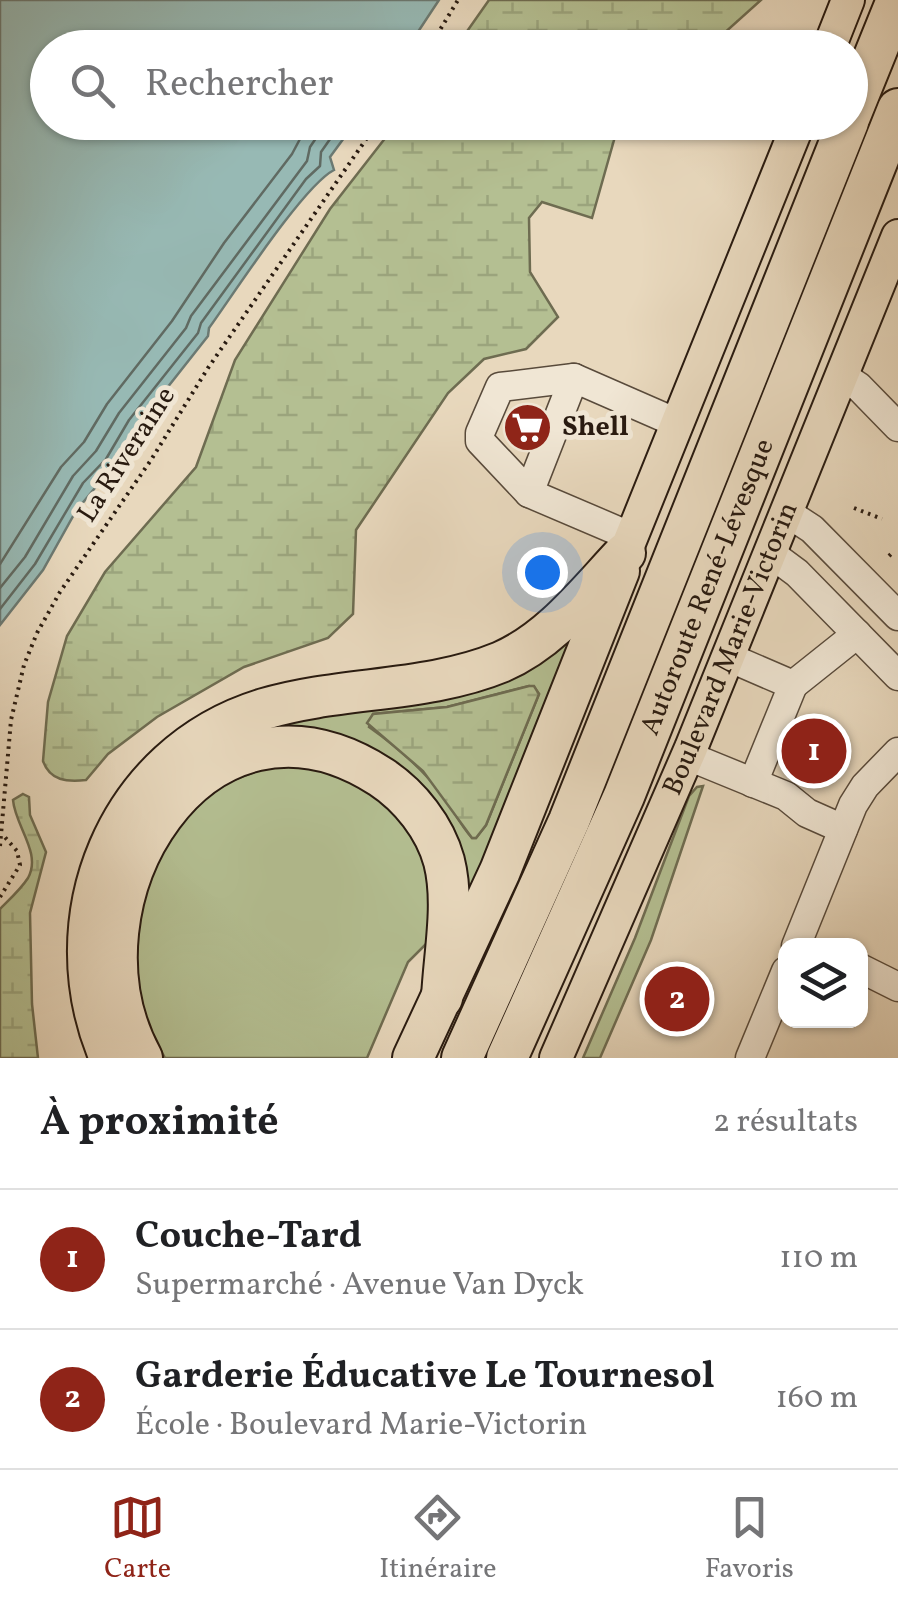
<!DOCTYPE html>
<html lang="fr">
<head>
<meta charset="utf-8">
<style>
	:root { --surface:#fff; --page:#f2f2f2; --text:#202124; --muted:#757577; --line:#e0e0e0; --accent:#8f2418 }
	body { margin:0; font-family:Vollkorn,serif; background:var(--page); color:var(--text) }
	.controls { position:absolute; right:30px; bottom:30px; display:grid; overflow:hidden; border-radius:20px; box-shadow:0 2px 8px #0004 }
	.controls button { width:90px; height:90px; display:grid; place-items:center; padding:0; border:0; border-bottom:2px solid var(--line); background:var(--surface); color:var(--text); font:50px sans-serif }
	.you { position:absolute; left:542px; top:572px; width:35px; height:35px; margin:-25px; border:8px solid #fff; border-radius:50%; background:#1a73e8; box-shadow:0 0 0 15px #1a73e833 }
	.badge { display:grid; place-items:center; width:65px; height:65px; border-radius:50%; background:var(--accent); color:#fff; font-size:32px; font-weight:700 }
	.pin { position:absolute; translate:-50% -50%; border:5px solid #fff; box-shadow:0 2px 10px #0006 }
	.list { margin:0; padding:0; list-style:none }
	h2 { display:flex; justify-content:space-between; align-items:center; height:130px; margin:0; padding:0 40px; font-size:42px }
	h2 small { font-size:32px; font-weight:400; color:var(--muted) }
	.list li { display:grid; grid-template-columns:65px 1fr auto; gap:30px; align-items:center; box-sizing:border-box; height:140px; padding:0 40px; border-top:2px solid var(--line) }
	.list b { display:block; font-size:38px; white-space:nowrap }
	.list p { margin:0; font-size:32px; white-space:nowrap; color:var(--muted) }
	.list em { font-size:32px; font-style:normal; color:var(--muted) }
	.icon { flex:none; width:55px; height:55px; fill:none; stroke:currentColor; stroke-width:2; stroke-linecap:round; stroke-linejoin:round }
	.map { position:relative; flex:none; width:898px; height:1058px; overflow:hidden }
	.search { position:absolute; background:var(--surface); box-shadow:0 2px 8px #0004; left:30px; right:30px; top:30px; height:110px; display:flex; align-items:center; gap:25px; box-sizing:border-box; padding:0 35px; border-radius:55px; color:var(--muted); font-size:38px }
	.sheet { height:410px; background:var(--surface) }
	nav { display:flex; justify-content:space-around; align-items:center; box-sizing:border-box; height:140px; border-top:2px solid var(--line); background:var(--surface); font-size:28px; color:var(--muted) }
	nav a { display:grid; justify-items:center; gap:5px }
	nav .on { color:var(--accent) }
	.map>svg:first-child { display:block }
</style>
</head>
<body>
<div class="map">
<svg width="898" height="1058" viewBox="0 0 898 1058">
	<defs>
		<pattern id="wetland-marsh" width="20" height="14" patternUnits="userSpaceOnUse" patternTransform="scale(2.5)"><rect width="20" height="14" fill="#b4bf92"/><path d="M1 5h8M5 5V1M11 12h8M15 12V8" fill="none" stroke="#9ba47d"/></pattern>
	</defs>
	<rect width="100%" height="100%" fill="#e8d8bd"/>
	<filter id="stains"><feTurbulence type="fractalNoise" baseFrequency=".002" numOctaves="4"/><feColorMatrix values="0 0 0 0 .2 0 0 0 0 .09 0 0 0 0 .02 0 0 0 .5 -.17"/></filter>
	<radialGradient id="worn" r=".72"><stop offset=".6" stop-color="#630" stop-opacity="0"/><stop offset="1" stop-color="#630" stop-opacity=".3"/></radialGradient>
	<g fill="#b4bf92" stroke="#6e6c51" stroke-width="2.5" fill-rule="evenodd">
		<path d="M580,632L468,903L435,809L228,735ZM529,686L534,687L539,694L486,825L476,838H472C461,826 454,811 445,798C423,769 399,748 369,727L373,714L447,707Z"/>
		<polygon points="291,758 387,795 414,829 438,905 427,943 408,962 367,1058 165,1058 144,1019 134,964 138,913 152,863 202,792"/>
		<polygon points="703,786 651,940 600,1058 583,1058 635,938 689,796 697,787"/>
	</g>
	<g fill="url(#wetland-marsh)" stroke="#6e6c51" stroke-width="2.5">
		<polygon points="489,0 761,0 722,35 715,47 456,47"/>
		<path d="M397,123H622L618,126L592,218L542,202L529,218L530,272L558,317L526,349L484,359L448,393L356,530L353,614L328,638L244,667L157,717L108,754L86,780C67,782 50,781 43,761L48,702L67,636L105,572L196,467L235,360L330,209Z"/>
		<polygon points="529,686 534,686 539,694 486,825 476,838 472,838 423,771 367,723 373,714 447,707"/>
		<path d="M23,794L29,797L30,815L46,852L30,913L32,1004L38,1058H0V909C9,900 21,889 28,878C42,853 15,826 13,800Z"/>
	</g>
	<path fill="#97b9b4" stroke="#6b7972" stroke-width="2.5" d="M0,0H439L408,47L48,48V122L355,123L330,157L334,170C303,186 233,295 209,328L208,336L137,426L135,435L113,466L76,511L43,570L0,625Z"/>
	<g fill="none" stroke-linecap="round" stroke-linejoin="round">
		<g stroke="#606a62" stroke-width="2.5">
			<polyline points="0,564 61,467 84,442 107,404 172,321 224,243 292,154 309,122"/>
			<polyline points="0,588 25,557 73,476 96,451 119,413 186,328 191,316 307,161 310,147 327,122"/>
			<polyline points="0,609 35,564 83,483 106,459 129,420 198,333 201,323 306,179 320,166 321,152 342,122"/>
		</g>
		<defs>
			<g id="minor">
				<polyline points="841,375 859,387 898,427"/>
				<polyline points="529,493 480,441 480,433 500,387 574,378"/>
				<polyline points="786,512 812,529 898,616"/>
				<polyline points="632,537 529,493 574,378 677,423"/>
				<polyline points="770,553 797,573 898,676"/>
				<polyline points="728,657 793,685 753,783"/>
				<polyline points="793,685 857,634"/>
				<polyline points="688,756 786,796 807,813 843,829"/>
				<polyline points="796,946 853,805 865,786 898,752"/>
				<polyline points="860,968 898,987"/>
				<polyline points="750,1058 786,971"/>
			</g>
			<g id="major">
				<polyline points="829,48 848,0"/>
				<polyline points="625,553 799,122"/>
				<path id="s1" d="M556,1058L691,748L898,236"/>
			</g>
			<g id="highway">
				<polyline points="850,116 897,0"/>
				<path d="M110,1058C50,919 116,754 264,709C341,686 426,693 501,662C552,640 588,592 625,553"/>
				<path d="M142,1058C56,901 204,662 381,777C410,796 435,828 444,861C455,904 444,954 442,998"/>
				<polyline points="413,1058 500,871 619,571"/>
				<polyline points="462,1058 569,821 848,122"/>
				<path id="s2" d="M507,1058L624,796L898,109"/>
			</g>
		</defs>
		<use href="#minor" stroke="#584a3b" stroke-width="31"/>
		<use href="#major" stroke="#281a10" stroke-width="36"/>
		<use href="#highway" stroke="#281a10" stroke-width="44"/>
		<g stroke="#281a10" stroke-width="4" stroke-dasharray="2.5 5" stroke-linecap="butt">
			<polyline points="429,48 458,0"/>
			<polyline points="854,508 882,519"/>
			<polyline points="889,556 894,551"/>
			<polyline points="795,743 809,749"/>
			<polyline points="0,846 11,720 24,665 37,633 60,592 151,460 208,368 378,122"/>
			<polyline points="0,897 20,865 17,851 3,835"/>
			<polyline points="686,1025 707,1018"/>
		</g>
		<use href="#minor" stroke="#f0e6d4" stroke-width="28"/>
		<use href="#major" stroke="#e8d8bd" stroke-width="32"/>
		<use href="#highway" stroke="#e8d8bd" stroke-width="40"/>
	</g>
	<defs>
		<symbol id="supermarket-disc" viewBox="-11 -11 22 22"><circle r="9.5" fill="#8f2418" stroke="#f0e6d4"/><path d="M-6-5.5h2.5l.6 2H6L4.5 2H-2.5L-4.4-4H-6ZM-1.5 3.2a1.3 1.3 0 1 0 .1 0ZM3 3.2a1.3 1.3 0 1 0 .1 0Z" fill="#fff"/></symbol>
	</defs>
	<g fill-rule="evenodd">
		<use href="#supermarket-disc" x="500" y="400" width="55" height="55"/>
	</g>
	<g text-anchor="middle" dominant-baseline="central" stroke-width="10" stroke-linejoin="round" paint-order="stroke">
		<g font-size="28" font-weight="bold" fill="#281a10" stroke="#f0e6d4" text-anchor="start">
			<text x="562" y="427">Shell</text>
		</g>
		<g font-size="28" fill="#281a10" stroke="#f0e6d4">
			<text transform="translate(127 455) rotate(-57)">La Riveraine</text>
			<text stroke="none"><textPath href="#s2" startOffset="512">Autoroute René-Lévesque</textPath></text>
			<text stroke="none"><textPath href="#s1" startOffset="445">Boulevard Marie-Victorin</textPath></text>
		</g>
	</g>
	<rect width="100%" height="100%" filter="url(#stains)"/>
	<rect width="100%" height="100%" fill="url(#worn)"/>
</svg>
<div class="controls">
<button><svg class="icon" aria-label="layers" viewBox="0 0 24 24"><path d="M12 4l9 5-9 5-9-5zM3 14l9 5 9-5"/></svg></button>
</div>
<div class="you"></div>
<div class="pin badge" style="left:814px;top:751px">1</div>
<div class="pin badge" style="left:677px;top:999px">2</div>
<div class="search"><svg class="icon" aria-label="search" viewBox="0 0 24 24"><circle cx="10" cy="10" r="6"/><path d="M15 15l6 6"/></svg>Rechercher</div>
</div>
<section class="sheet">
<h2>À proximité<small>2 résultats</small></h2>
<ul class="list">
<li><span class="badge">1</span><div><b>Couche-Tard</b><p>Supermarché · Avenue Van Dyck</p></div><em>110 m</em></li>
<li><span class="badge">2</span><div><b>Garderie Éducative Le Tournesol</b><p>École · Boulevard Marie-Victorin</p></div><em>160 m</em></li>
</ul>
</section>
<nav>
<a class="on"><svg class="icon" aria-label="map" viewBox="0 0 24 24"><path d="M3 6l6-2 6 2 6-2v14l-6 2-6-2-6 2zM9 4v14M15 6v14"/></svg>Carte</a>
<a><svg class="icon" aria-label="directions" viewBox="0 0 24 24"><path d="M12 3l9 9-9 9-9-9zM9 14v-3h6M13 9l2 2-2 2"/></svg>Itinéraire</a>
<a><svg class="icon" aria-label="saved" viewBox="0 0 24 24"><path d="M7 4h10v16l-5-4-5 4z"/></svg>Favoris</a>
</nav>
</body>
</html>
